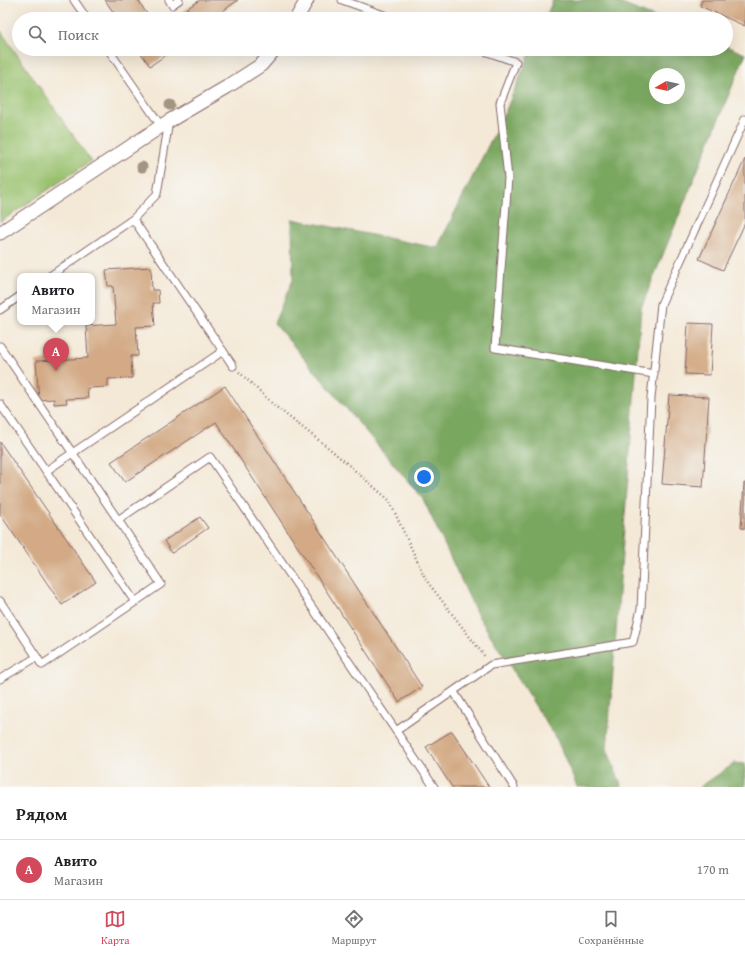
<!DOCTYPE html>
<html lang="ru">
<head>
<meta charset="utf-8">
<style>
	:root { --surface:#fff; --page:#f6f6f6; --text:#202124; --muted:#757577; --line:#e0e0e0; --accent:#d1495b }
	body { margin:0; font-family:"Gentium Book Plus",serif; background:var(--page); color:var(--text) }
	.compass { position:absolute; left:649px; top:68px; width:36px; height:36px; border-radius:50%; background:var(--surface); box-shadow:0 4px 16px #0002; rotate:261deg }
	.you { position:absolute; left:424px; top:477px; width:14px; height:14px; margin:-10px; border:3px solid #fff; border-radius:50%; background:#1a73e8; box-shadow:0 0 0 6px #1a73e833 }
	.badge { display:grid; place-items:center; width:26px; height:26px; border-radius:50%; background:var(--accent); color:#fff; font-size:13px; font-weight:700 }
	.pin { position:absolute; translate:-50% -33px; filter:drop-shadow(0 1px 2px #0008) }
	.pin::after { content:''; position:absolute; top:21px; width:14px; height:12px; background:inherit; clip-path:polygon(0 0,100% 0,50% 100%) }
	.popup { position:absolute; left:17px; top:273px; width:78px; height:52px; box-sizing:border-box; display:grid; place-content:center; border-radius:8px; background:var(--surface); filter:drop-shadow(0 1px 3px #0005); font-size:13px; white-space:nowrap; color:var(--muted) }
	.popup b { font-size:15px; color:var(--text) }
	.popup::after { content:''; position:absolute; left:50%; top:100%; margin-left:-8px; border:8px solid transparent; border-top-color:var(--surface) }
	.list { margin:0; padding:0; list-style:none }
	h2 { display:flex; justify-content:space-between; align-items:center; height:52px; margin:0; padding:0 16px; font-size:17px }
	h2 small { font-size:13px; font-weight:400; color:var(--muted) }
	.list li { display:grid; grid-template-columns:26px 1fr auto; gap:12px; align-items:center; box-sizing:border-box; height:60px; padding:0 16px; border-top:1px solid var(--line) }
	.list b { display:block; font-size:15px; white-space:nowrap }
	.list p { margin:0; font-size:13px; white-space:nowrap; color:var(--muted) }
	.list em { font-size:13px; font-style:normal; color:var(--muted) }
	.icon { flex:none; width:22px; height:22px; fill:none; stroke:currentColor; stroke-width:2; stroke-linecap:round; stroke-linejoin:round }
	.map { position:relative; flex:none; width:745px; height:787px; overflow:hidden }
	.search { position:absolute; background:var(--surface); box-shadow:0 4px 16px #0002; left:12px; right:12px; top:12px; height:44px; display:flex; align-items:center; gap:10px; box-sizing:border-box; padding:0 14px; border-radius:22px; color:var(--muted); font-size:15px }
	.sheet { height:112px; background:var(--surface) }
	nav { display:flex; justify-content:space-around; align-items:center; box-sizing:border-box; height:56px; border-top:1px solid var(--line); background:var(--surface); font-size:11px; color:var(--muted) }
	nav a { display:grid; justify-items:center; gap:2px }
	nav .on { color:var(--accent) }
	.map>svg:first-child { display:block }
</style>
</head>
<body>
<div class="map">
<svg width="745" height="787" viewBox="0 0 745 787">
	<rect width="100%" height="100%" fill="#f6f6f2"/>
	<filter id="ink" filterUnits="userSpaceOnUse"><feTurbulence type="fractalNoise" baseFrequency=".025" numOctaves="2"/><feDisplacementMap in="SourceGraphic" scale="8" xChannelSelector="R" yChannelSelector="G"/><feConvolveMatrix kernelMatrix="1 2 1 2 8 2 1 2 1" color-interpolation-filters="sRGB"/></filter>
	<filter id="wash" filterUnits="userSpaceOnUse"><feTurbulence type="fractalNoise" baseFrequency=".012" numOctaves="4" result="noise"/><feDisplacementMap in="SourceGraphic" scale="16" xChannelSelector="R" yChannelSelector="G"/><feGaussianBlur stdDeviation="0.9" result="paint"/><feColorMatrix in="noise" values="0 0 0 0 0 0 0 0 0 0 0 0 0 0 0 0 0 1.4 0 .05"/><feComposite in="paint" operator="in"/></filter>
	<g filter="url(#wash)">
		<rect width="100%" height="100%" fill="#f4e9d7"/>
		<polygon fill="#99c16d" stroke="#72704c" points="0,30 91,161 0,222"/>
		<g fill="#7aa760" stroke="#626346" fill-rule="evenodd">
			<polygon points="553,0 612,0 659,19 545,19"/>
			<path d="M726,46L745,54V55L641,308L607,749L622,787H577L557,740L477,614L423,499L274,323L293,280L292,219L437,248L506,110L532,49H726ZM655,74H679V98H655Z"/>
			<polygon points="735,763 745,764 745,787 700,787"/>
		</g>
		<g id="blocks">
			<g fill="#d3aa85">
				<polygon points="105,0 138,0 150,19 118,19"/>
				<polygon points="200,0 238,0 223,11 225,15 219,19 171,19"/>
				<polygon points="702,0 745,0 745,26 700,6"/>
				<polygon points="138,49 175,49 150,66"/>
				<polygon points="745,159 745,223 723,270 699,259"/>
				<polygon points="151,267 152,290 158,290 159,303 153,303 155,326 136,327 138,356 131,356 132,378 108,379 108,387 87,388 88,398 66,399 67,403 54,404 54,399 39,400 36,361 88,358 86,326 116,324 113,286 108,286 106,270"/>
				<polygon points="688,323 713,324 710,375 685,374"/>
				<polygon points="225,386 422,687 399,702 216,422 125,482 111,462"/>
				<polygon points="669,395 709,397 703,487 662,484"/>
				<polygon points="0,442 96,582 62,605 0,514"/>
				<polygon points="744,483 745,483 745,528 741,528"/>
				<polygon points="200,517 208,528 172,553 164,541"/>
				<polygon points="452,731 489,787 452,787 426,747"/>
			</g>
		</g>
	</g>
	<g filter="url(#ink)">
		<use href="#blocks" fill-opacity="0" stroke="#866667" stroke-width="1"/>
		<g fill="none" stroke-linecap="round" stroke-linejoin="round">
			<defs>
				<g id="lane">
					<polyline points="74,0 87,19"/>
					<polyline points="169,0 172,5 179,0"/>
					<polyline points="342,0 395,19"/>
					<polyline points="108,49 161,126"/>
					<polyline points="479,49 516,62 500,103 508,178 495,348 654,374"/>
					<polyline points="50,276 133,219 157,194 169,121"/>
					<polyline points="0,310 20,296"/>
					<polyline points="0,346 118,520 210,457 434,787"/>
					<polyline points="223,351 233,366"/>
					<polyline points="0,404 46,471"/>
					<polyline points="118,520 161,584 135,602"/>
					<polyline points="0,601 42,665 135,602 46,471 223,351 133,219"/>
					<polyline points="0,679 37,657"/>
					<polyline points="454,692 514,787"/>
					<polyline points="396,731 491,665 633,642 641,609 651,398 661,304 745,119"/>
				</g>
				<g id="street">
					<polyline points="296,19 307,0"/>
					<polyline points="0,233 169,121 227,87 261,65 275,49"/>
				</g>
			</defs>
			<use href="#lane" stroke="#866667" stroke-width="9"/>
			<use href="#street" stroke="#866667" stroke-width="15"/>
			<polyline stroke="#866667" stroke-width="2.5" stroke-dasharray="1 3" stroke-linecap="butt" points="239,372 275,406 330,449 389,500 426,580 486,658"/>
			<use href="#lane" stroke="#fff" stroke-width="7"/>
			<use href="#street" stroke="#fff" stroke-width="13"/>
		</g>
		<g fill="#a49583">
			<circle cx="170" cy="105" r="5.5"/>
			<circle cx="142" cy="167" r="5.5"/>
		</g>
	</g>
</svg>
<svg class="compass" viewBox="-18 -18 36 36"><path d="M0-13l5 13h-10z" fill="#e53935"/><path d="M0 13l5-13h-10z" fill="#757577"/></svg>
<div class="you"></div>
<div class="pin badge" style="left:56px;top:371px">A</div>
<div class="popup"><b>Авито</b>Магазин</div>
<div class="search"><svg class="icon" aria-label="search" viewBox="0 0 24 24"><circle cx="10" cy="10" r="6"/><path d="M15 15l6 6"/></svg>Поиск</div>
</div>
<section class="sheet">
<h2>Рядом<small></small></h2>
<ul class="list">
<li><span class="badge">A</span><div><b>Авито</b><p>Магазин</p></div><em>170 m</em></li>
</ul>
</section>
<nav>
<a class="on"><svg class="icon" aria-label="map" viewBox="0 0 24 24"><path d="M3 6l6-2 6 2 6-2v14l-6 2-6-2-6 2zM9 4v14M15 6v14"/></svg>Карта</a>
<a><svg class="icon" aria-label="directions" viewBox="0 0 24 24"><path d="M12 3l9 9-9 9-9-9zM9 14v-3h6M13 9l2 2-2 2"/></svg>Маршрут</a>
<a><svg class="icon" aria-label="saved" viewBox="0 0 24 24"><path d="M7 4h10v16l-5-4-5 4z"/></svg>Сохранённые</a>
</nav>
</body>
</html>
